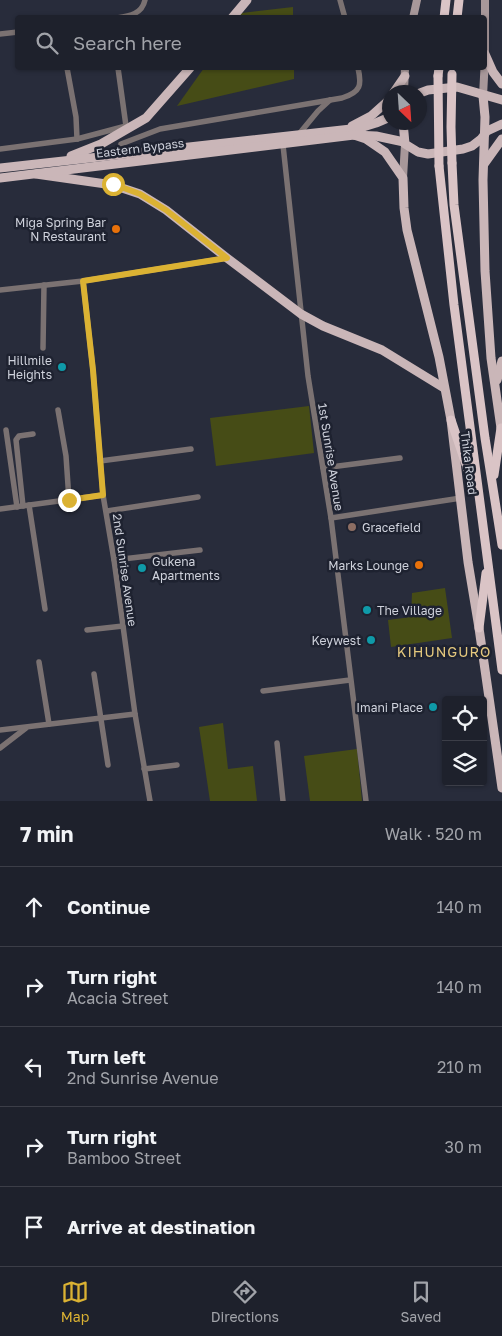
<!DOCTYPE html>
<html lang="en">
<head>
<meta charset="utf-8">
<style>
	:root { --surface:#1e212c; --page:#2b2e38; --text:#f1f3f6; --muted:#a1a3a9; --line:#3c3e48; --accent:#dbb233 }
	body { margin:0; font-family:"Golos Text",sans-serif; background:var(--page); color:var(--text) }
	.controls { position:absolute; right:15px; bottom:15px; display:grid; overflow:hidden; border-radius:5px; box-shadow:0 1px 4px #0004 }
	.controls button { width:45px; height:45px; display:grid; place-items:center; padding:0; border:0; border-bottom:1px solid var(--line); background:var(--surface); color:var(--text); font:25px sans-serif }
	.compass { position:absolute; left:382px; top:85px; width:45px; height:45px; border-radius:50%; background:var(--surface); box-shadow:0 1px 4px #0004; rotate:155deg }
	.stop { position:absolute; width:15px; height:15px; margin:-11px; border:4px solid #dbb233; border-radius:50%; background:#fff }
	.stop.end { background:#dbb233; border-color:#fff; box-shadow:0 1px 5px #0008 }
	.list { margin:0; padding:0; list-style:none }
	h2 { display:flex; justify-content:space-between; align-items:center; height:65px; margin:0; padding:0 20px; font-size:21px }
	h2 small { font-size:16px; font-weight:400; color:var(--muted) }
	.list li { display:grid; grid-template-columns:32px 1fr auto; gap:15px; align-items:center; box-sizing:border-box; height:80px; padding:0 20px; border-top:1px solid var(--line) }
	.list b { display:block; font-size:19px; white-space:nowrap }
	.list p { margin:0; font-size:16px; white-space:nowrap; color:var(--muted) }
	.list em { font-size:16px; font-style:normal; color:var(--muted) }
	.icon { flex:none; width:28px; height:28px; fill:none; stroke:currentColor; stroke-width:2; stroke-linecap:round; stroke-linejoin:round }
	.map { position:relative; flex:none; width:502px; height:801px; overflow:hidden }
	.search { position:absolute; background:var(--surface); box-shadow:0 1px 4px #0004; left:15px; right:15px; top:15px; height:55px; display:flex; align-items:center; gap:12px; box-sizing:border-box; padding:0 18px; border-radius:5px; color:var(--muted); font-size:19px }
	.sheet { height:465px; background:var(--surface) }
	nav { display:flex; justify-content:space-around; align-items:center; box-sizing:border-box; height:70px; border-top:1px solid var(--line); background:var(--surface); font-size:14px; color:var(--muted) }
	nav a { display:grid; justify-items:center; gap:2px }
	nav .on { color:var(--accent) }
	.map>svg:first-child { display:block }
</style>
</head>
<body>
<div class="map">
<svg width="502" height="801" viewBox="0 0 502 801">
	<rect width="100%" height="100%" fill="#282c3b"/>
	<g fill="#464c16">
		<polygon points="293,7 293,17 239,17 242,13"/>
		<polygon points="204,68 294,68 294,79 177,106"/>
		<polygon points="309,406 314,453 216,466 210,418"/>
		<polygon points="445,588 452,638 391,647 388,620 411,617 412,593"/>
		<polygon points="223,723 228,769 253,766 257,801 210,801 199,727"/>
		<polygon points="357,749 362,801 310,801 304,756"/>
	</g>
	<g fill="none" stroke-linecap="round" stroke-linejoin="round">
		<g stroke="#7b7272" stroke-width="5.5">
			<polyline points="340,0 345,18"/>
			<path d="M117,18C130,16 142,14 145,0"/>
			<polyline points="0,34 18,32"/>
			<polyline points="67,68 76,117 77,139"/>
			<polyline points="118,68 126,126"/>
			<polyline points="299,134 318,111 330,100"/>
			<path d="M121,144L160,129L342,98C361,92 362,85 358,68"/>
			<polyline points="283,145 308,376 331,518 366,801"/>
			<polyline points="0,149 77,139 126,126"/>
			<polyline points="83,281 93,370 103,495 114,560 135,714 150,801"/>
			<polyline points="0,290 83,281 227,258"/>
			<polyline points="43,348 44,285"/>
			<polyline points="58,410 66,456 69,500"/>
			<polyline points="6,430 17,507"/>
			<polyline points="100,461 191,449"/>
			<polyline points="323,468 400,458"/>
			<polyline points="29,505 45,609"/>
			<polyline points="23,506 16,440 19,436 33,434"/>
			<polyline points="0,509 103,495"/>
			<polyline points="107,511 198,497"/>
			<polyline points="331,518 461,498"/>
			<polyline points="114,560 200,550"/>
			<polyline points="87,630 123,626"/>
			<polyline points="39,662 49,724"/>
			<polyline points="94,674 108,765"/>
			<polyline points="263,691 350,680"/>
			<polyline points="0,730 135,714"/>
			<polyline points="277,743 283,801"/>
			<polyline points="0,748 26,728"/>
			<polyline points="144,769 177,765"/>
		</g>
		<g stroke="#a8989a" stroke-width="8">
			<polyline points="413,18 417,0"/>
			<polyline points="404,92 405,68"/>
			<polyline points="483,96 485,58 485,0"/>
			<polyline points="403,178 405,144"/>
		</g>
		<g stroke="#cab6b8" stroke-width="9">
			<polyline points="232,18 247,0"/>
			<polyline points="485,54 493,72 502,84"/>
			<polyline points="394,92 405,76"/>
			<polyline points="420,93 428,90 457,87 502,100"/>
			<polyline points="483,96 485,117 483,180 485,271 491,358 502,435"/>
			<polyline points="403,122 405,144 418,152 428,154 463,149 472,146 481,139 485,134"/>
			<polyline points="352,126 371,116 390,99"/>
			<polyline points="485,132 502,124"/>
			<polyline points="354,135 366,139 385,152 403,178 404,208 407,230 439,357 451,420 468,562 479,628 502,788"/>
			<polyline points="71,156 101,144 146,118 190,68"/>
			<polyline points="484,164 502,139"/>
			<polyline points="0,168 360,128 376,123 390,117"/>
			<polyline points="36,174 113,185 140,194 166,210 227,258 301,314 323,326 382,350 444,388"/>
			<polyline points="0,178 354,135 376,136 404,142"/>
			<polyline points="497,380 502,361"/>
		</g>
		<g stroke="#dac4c6" stroke-width="9">
			<polyline points="444,18 446,0"/>
			<polyline points="457,18 459,0"/>
			<polyline points="438,76 439,68"/>
			<polyline points="452,163 454,205 485,438 502,545"/>
			<polyline points="439,166 454,305 502,670"/>
			<polyline points="451,420 474,488"/>
			<polyline points="494,475 501,428"/>
			<polyline points="479,628 486,573"/>
		</g>
		<g stroke="#dac4c6" stroke-width="9">
			<polyline points="452,74 451,127 452,163"/>
			<polyline points="438,76 439,166"/>
		</g>
	</g>
	<g fill="none" stroke-linecap="round" stroke-linejoin="round">
		<polyline stroke="#dbb233" stroke-width="6" points="69,500 103,495 93,370 83,281 227,258 166,210 140,194 113,184"/>
	</g>
	<g fill="#e8710a" stroke="#1e2230" stroke-width="2">
		<circle cx="116" cy="229" r="5"/>
		<circle cx="419" cy="565" r="5"/>
	</g>
	<g fill="#0f9aa8" stroke="#1e2230" stroke-width="2">
		<circle cx="62" cy="367" r="5"/>
		<circle cx="142" cy="568" r="5"/>
		<circle cx="367" cy="610" r="5"/>
		<circle cx="371" cy="640" r="5"/>
		<circle cx="433" cy="707" r="5"/>
	</g>
	<circle fill="#8d6e63" stroke="#1e2230" stroke-width="2" cx="352" cy="527" r="5"/>
	<g text-anchor="middle" dominant-baseline="central" stroke-width="5" stroke-linejoin="round" paint-order="stroke">
		<g font-size="12" fill="#cfd2dc" stroke="#1e2230">
			<text transform="translate(140 148) rotate(-7)">Eastern Bypass</text>
			<text transform="translate(331 457) rotate(81)">1st Sunrise Avenue</text>
			<text transform="translate(469 463) rotate(83)">Thika Road</text>
			<text transform="translate(125 570) rotate(82)">2nd Sunrise Avenue</text>
		</g>
		<g font-size="12" fill="#cfd2dc" stroke="#1e2230" text-anchor="end">
			<text x="106" y="222">Miga Spring Bar<tspan x="106" dy="14">N Restaurant</tspan></text>
			<text x="52" y="360">Hillmile<tspan x="52" dy="14">Heights</tspan></text>
			<text x="362" y="527" text-anchor="start">Gracefield</text>
			<text x="152" y="561" text-anchor="start">Gukena<tspan x="152" dy="14">Apartments</tspan></text>
			<text x="409" y="565">Marks Lounge</text>
			<text x="377" y="610" text-anchor="start">The Village</text>
			<text x="361" y="640">Keywest</text>
			<text x="423" y="707">Imani Place</text>
		</g>
		<g font-size="14" letter-spacing="1" fill="#e5c97e" stroke="#1e2230">
			<text x="444" y="651">KIHUNGURO</text>
		</g>
	</g>
</svg>
<div class="controls">
<button><svg class="icon" aria-label="locate" viewBox="0 0 24 24"><circle cx="12" cy="12" r="6"/><path d="M12 2v4M12 18v4M2 12h4M18 12h4"/></svg></button>
<button><svg class="icon" aria-label="layers" viewBox="0 0 24 24"><path d="M12 4l9 5-9 5-9-5zM3 14l9 5 9-5"/></svg></button>
</div>
<svg class="compass" viewBox="-18 -18 36 36"><path d="M0-13l5 13h-10z" fill="#e53935"/><path d="M0 13l5-13h-10z" fill="#a1a3a9"/></svg>
<div class="stop" style="left:113px;top:184px"></div>
<div class="stop end" style="left:69px;top:500px"></div>
<div class="search"><svg class="icon" aria-label="search" viewBox="0 0 24 24"><circle cx="10" cy="10" r="6"/><path d="M15 15l6 6"/></svg>Search here</div>
</div>
<section class="sheet">
<h2>7 min<small>Walk · 520 m</small></h2>
<ul class="list">
<li><svg class="icon" aria-label="ahead" viewBox="0 0 24 24"><path d="M12 20V5M6 11l6-6 6 6"/></svg><div><b>Continue</b></div><em>140 m</em></li>
<li><svg class="icon" aria-label="right" viewBox="0 0 24 24"><path d="M7 20v-9h11M14 6l5 5-5 5"/></svg><div><b>Turn right</b><p>Acacia Street</p></div><em>140 m</em></li>
<li><svg class="icon" aria-label="left" viewBox="0 0 24 24"><path d="M17 20v-9H6M10 6l-5 5 5 5"/></svg><div><b>Turn left</b><p>2nd Sunrise Avenue</p></div><em>210 m</em></li>
<li><svg class="icon" aria-label="right" viewBox="0 0 24 24"><path d="M7 20v-9h11M14 6l5 5-5 5"/></svg><div><b>Turn right</b><p>Bamboo Street</p></div><em>30 m</em></li>
<li><svg class="icon" aria-label="arrive" viewBox="0 0 24 24"><path d="M6 21V4h12l-3 4 3 4H6"/></svg><div><b>Arrive at destination</b></div></li>
</ul>
</section>
<nav>
<a class="on"><svg class="icon" aria-label="map" viewBox="0 0 24 24"><path d="M3 6l6-2 6 2 6-2v14l-6 2-6-2-6 2zM9 4v14M15 6v14"/></svg>Map</a>
<a><svg class="icon" aria-label="directions" viewBox="0 0 24 24"><path d="M12 3l9 9-9 9-9-9zM9 14v-3h6M13 9l2 2-2 2"/></svg>Directions</a>
<a><svg class="icon" aria-label="saved" viewBox="0 0 24 24"><path d="M7 4h10v16l-5-4-5 4z"/></svg>Saved</a>
</nav>
</body>
</html>
